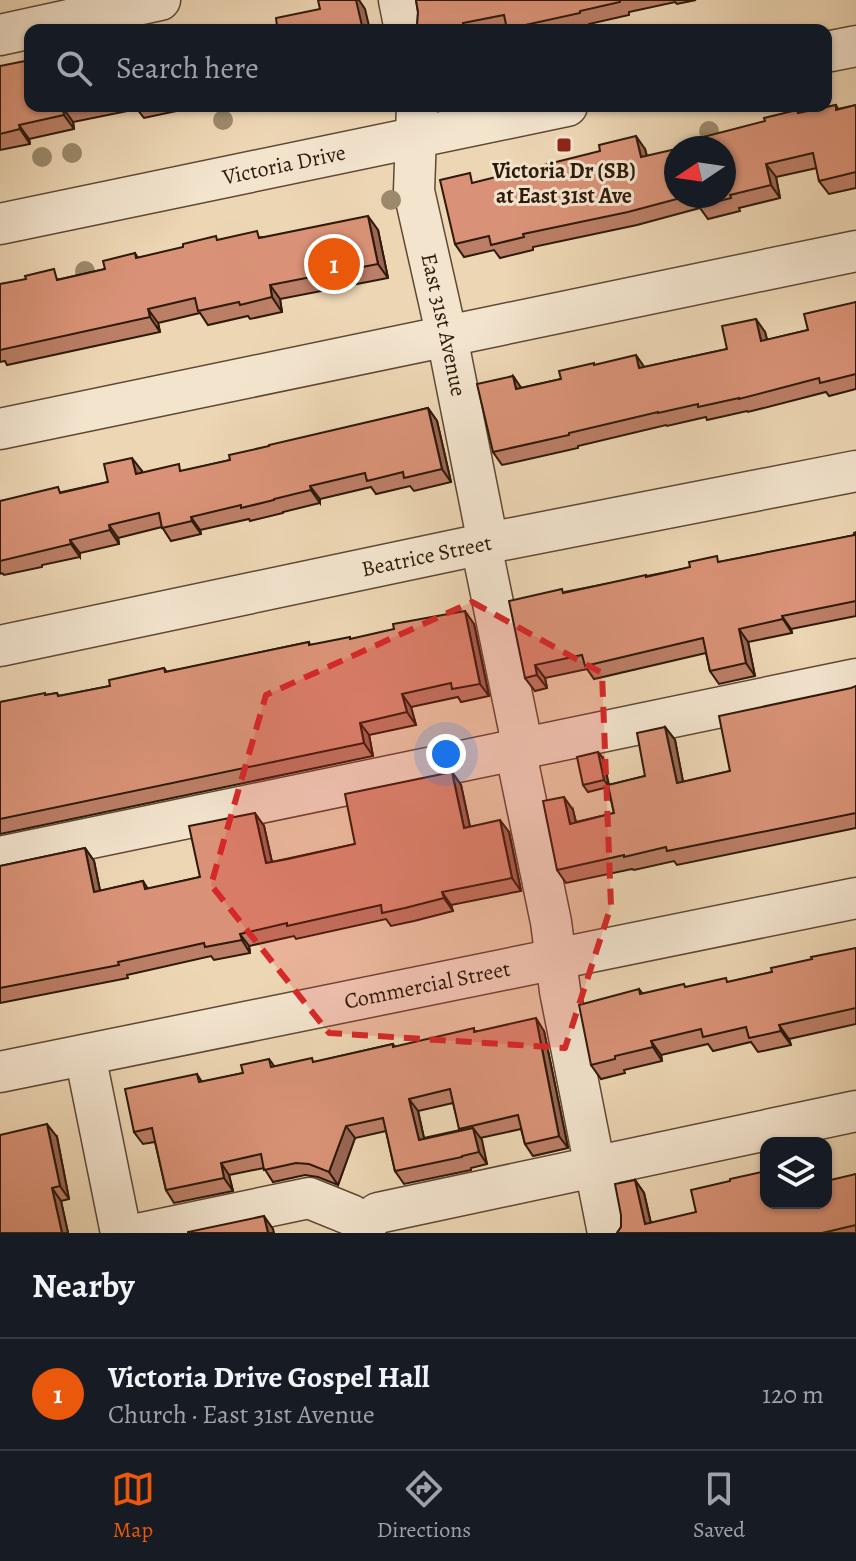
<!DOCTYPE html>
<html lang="en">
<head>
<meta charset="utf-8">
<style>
	:root { --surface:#171b24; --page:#20242c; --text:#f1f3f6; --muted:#9ea1a6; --line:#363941; --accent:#ea580c }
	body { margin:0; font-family:Alegreya,serif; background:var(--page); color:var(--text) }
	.controls { position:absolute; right:24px; bottom:24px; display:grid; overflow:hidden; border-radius:16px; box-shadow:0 2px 6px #0004 }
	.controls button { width:72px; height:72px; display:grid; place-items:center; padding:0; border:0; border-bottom:2px solid var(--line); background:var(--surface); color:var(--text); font:40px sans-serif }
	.compass { position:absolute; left:664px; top:136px; width:72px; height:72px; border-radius:50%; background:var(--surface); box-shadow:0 2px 6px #0004; rotate:257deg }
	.you { position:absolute; left:446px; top:754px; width:28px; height:28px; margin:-20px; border:6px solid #fff; border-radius:50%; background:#1a73e8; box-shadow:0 0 0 12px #1a73e833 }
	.badge { display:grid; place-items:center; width:52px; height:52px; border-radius:50%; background:var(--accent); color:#fff; font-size:26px; font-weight:700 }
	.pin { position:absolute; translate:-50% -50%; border:4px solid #fff; box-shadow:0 2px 8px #0006 }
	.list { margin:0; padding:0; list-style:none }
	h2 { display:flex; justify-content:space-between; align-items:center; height:104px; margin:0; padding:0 32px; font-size:34px }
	h2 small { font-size:26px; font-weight:400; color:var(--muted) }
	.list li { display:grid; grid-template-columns:52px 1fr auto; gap:24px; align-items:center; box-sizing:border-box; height:112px; padding:0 32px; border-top:2px solid var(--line) }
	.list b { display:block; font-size:30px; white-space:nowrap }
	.list p { margin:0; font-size:26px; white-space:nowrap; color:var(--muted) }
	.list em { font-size:26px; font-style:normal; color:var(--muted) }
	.icon { flex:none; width:44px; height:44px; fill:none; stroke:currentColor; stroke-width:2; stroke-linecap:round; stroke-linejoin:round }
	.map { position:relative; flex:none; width:856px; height:1233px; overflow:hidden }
	.search { position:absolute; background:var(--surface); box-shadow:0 2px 6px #0004; left:24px; right:24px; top:24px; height:88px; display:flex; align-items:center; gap:20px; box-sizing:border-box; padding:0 28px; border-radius:16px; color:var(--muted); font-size:30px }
	.sheet { height:216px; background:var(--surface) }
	nav { display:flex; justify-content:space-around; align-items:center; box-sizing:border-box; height:112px; border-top:2px solid var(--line); background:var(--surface); font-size:22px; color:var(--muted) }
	nav a { display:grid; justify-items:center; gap:4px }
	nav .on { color:var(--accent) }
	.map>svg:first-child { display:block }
</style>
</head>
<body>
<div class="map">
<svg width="856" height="1233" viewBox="0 0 856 1233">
	<rect width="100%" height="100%" fill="#edd6b4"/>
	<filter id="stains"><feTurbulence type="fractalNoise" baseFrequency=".0025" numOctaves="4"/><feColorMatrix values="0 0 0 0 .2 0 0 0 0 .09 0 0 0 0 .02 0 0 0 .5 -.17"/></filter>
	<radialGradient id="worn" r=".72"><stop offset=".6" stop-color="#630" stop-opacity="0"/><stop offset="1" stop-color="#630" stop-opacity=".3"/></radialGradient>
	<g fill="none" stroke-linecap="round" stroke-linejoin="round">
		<defs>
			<g id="minor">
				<polyline points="399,0 405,30"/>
				<polyline points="0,35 160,0"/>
				<polyline points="826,52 856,46"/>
				<path id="s1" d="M417,106L414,191L447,337L488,543"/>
				<path id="s2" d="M0,224L567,106"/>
				<polyline points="0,429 856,251"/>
				<polyline points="481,545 520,734 519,768 551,922 560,991 608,1233"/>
				<path id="s3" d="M0,646L488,543L856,471"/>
				<polyline points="0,857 856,679"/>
				<polyline points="85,1055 121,1233"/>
				<path id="s4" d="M0,1072L856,898"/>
				<polyline points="142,1233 309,1198 351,1215 363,1224"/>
				<polyline points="362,1233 363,1224 378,1213 856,1111"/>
			</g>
		</defs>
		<use href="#minor" stroke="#5e4834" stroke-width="43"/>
		<use href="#minor" stroke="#f3e4ce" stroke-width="40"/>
	</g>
	<g fill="#9c896b">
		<circle cx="223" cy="120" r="10"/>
		<circle cx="709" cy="131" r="10"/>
		<circle cx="72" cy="153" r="10"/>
		<circle cx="42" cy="157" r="10"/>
		<circle cx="391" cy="200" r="10"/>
		<circle cx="85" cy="271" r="10"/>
	</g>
	<g fill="#bb7e66" stroke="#2f1909" stroke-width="2" fill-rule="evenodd">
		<polygon points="416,0 696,0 677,4 675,2 629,12 629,15 589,24 589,26 572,30 417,30 418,12"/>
		<polygon points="0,66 30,106 200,106 144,118 137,109 73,122 74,129 29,139 30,144 0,150"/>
		<polygon points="836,105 838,109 856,105 856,188 829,194 819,181 817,168 776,177 780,198 739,208 740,211 708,219 700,208 637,225 533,247 533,250 500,258 494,250 464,257 455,244 477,182 645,149 647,156 676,196 724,196 799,113"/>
		<polygon points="378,230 388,278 280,299 282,312 250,319 248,316 208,325 200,313 158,323 160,332 7,365 5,361 0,362 0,284 61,279 105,269 135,253 138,258 219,240"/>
		<polygon points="856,302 856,389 829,396 826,392 748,412 747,411 707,420 706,417 667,426 666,425 578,446 578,448 502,465 493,452 513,376 521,388 561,379 595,365 645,367 727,349 765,332 767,340 808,330"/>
		<polygon points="428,408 437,421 451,482 414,491 410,486 376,494 371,487 320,499 320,503 283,512 283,513 250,521 249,519 200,530 201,534 171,541 162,527 118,538 119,544 80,553 80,557 42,565 42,567 4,575 2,573 0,574 0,501 62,492 108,482 142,471 142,473 183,471 230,460"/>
		<polygon points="856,532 856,616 791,629 792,633 748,642 755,676 719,684 710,671 706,653 594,679 587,669 545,678 547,688 535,691 525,678 565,592 811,544 855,535"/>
		<polygon points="474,624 489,696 461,702 458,697 411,707 416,725 369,735 373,756 0,834 0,702 57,693 59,696 110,686 164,668 167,672 309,642 310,645"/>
		<polygon points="856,686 856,828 677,865 674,861 634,870 632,869 566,883 557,870 573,810 576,822 614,813 608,787 588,792 583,785 603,758 609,785 645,776 665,727 675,740 683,782 730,771"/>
		<polygon points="452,772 461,785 470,827 509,832 521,891 451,905 453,911 414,921 391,926 386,919 296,939 294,936 249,946 250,953 214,960 211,956 127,975 128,978 0,1003 0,866 85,848 94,861 100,891 143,881 148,889 200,877 264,826 272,862 355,844"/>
		<polygon points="856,948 856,1024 789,1039 791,1045 758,1052 751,1042 713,1051 708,1044 661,1055 662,1061 624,1070 625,1073 601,1079 591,1065 639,989 643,994 729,982 772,972"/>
		<path d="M476,1031H544L568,1148L533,1156L525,1144L521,1129L480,1138L487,1164L471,1168V1170L404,1184L395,1171L386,1131L355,1138L338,1185L318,1177L305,1175L273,1182L264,1168L229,1175L233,1191L174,1203L166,1190L155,1142L143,1144L134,1132L197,1074L202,1082L243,1073L269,1059L275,1067L315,1062L393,1044L395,1047ZM453,1103L460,1130L424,1138L418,1111Z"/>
		<polygon points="57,1137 69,1199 61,1201 68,1233 0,1233"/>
		<polygon points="856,1174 856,1233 617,1233 621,1227 635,1180 644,1193 651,1223 766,1203"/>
	</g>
	<g fill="#986653" stroke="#2f1909" stroke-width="2">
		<polygon points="352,0 359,0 365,9 370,30 363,30"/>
		<polygon points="63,108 73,122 74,129 64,115"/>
		<polygon points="19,125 29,139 30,144 20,129"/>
		<polygon points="636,136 645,149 650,170 641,157"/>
		<polygon points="766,164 776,177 780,198 771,185"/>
		<polygon points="368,216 378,230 388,278 378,264"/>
		<polygon points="270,285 280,299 282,312 272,297"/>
		<polygon points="148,309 158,323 160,332 150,317"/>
		<polygon points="756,319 765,332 771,354 761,341"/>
		<polygon points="636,355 645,368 639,368"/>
		<polygon points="513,376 522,389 516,389"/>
		<polygon points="428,408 437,421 451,482 442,469"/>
		<polygon points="132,458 142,471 145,487 136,474"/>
		<polygon points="310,486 320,499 320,503 311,490"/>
		<polygon points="191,517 200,530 201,534 192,521"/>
		<polygon points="109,525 118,538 119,544 110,530"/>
		<polygon points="70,540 80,553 80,557 71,544"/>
		<polygon points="465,611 474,624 489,696 480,684"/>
		<polygon points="782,616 791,629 792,633 783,619"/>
		<polygon points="739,629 748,642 755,676 746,663"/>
		<polygon points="535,665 545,678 547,688 537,675"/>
		<polygon points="402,694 411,707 416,725 407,712"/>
		<polygon points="360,723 369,735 373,756 364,743"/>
		<polygon points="665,727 675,740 686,797 677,783"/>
		<polygon points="598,752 603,758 609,787 604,780"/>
		<polygon points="452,772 461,785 473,841 464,828"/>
		<polygon points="564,797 573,810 579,837 570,824"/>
		<polygon points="255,813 264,826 275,876 266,863"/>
		<polygon points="500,820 509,832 521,891 512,878"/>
		<polygon points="85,848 94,861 103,905 94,892"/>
		<polygon points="442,892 451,905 453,911 444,898"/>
		<polygon points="240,934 249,946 250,953 242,940"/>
		<polygon points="536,1018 544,1031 568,1148 559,1136"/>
		<polygon points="779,1025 789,1039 791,1045 781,1031"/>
		<polygon points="651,1041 661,1055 662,1061 653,1047"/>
		<polygon points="409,1099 418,1111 427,1152 419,1140"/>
		<polygon points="47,1124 57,1137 69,1199 60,1186"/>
		<polygon points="346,1126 355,1138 338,1185 329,1172"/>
		<polygon points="473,1128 482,1140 487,1164 479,1152"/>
		<polygon points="221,1163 229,1175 233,1191 224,1178"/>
		<polygon points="635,1180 644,1193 653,1233 645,1224"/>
		<polygon points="52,1188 61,1201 68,1233 62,1233"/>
		<polygon points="264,1216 273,1229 274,1233 268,1233"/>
	</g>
	<g fill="#d99277" stroke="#2f1909" stroke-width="2">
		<polygon points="318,0 356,0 363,30 259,30 277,26 276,18 320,9"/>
		<polygon points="416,0 620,0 620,2 580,11 580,13 507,29 504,15 463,23 464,26 445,30 417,30 417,26 418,12"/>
		<polygon points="30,60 30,106 73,106 63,108 64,115 19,125 20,129 0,134 0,66"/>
		<polygon points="836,105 836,110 856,105 856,172 819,181 813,153 766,164 771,185 730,195 731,198 698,206 696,196 724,196 724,148 680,148 685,147 684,142 765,121 764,118 797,110 798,113"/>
		<polygon points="636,136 641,157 676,149 676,196 688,196 628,212 523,234 524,237 491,245 489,236 455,244 440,180 470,173 472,183 600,151 599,145"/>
		<polygon points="368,216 378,264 270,285 272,297 240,305 239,302 198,311 195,298 148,309 150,317 0,350 0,284 26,279 25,276 54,269 57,280 105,269 103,261 135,253 136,258 183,247 183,244 216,236 217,240 257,231 259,238"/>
		<polygon points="856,302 856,374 820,383 819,378 739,399 739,398 698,407 698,404 658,413 658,412 569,433 569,435 493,452 477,384 513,376 516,389 561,379 559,371 594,363 594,365 636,355 639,368 727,349 722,326 756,319 761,341 808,330 804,314"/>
		<polygon points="428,408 442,469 404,478 403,472 367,481 365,473 310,486 311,490 274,499 274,500 241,508 241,505 191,517 192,521 162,528 159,513 109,525 110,530 70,540 71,544 0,561 0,501 58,487 60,493 108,482 104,464 132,458 136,474 179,464 180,471 230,460 229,455 269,446 269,445"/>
		<polygon points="856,532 856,601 782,616 783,619 739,629 746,663 710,671 703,638 585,666 582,655 535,665 537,675 525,678 509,601 562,589 563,593 646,575 646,577 690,567 689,562 717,556 718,562 855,535 854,533"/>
		<polygon points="465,611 480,684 452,689 451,683 402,694 407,712 360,723 364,743 0,819 0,702 45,693 45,695 57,693 58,696 110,686 109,680 164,668 165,672 309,642 309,645 350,637 350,639 394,629 393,624"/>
		<polygon points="856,686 856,813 667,851 666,847 624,857 624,855 557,870 543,801 564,797 570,824 614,813 608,785 645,776 637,733 665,727 677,783 730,771 719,716 851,688"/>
		<polygon points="598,752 604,780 583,785 577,757"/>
		<polygon points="452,772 464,828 500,820 512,878 442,892 444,898 405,908 382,913 381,905 287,926 287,923 240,934 242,940 205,947 204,943 118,962 119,965 0,988 0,866 85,848 94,892 143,881 145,889 200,877 189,826 255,813 266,863 288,859 355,844 345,794"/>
		<polygon points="856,948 856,1008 779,1025 781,1031 749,1038 746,1027 703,1037 701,1029 651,1041 653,1047 615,1056 615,1059 591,1065 579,1005 639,989 640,994 684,984 685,987 726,978 727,982 772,972 771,968 812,959 811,957"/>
		<polygon points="536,1018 559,1136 556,1137 525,1144 518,1115 459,1129 450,1089 409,1099 419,1140 473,1128 479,1152 462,1156 462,1157 395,1171 383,1118 346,1126 329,1172 309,1164 296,1163 264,1170 261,1154 221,1163 224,1178 166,1190 152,1128 134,1132 125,1089 197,1074 199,1082 243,1073 241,1065 269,1059 271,1067 312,1058 313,1062 393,1044 393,1047 474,1028 474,1032"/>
		<polygon points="47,1124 60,1186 52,1188 62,1233 0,1233 0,1135"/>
		<polygon points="766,1171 766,1203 826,1203 826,1181 856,1174 856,1225 822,1233 617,1233 621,1227 621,1215 615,1184 635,1180 645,1224 696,1212 691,1190 730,1181 730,1179"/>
		<polygon points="264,1216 268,1233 188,1233 188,1232"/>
	</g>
	<path fill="#d62828" fill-opacity="0.2" stroke="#d62828" stroke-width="6" stroke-dasharray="16 10" stroke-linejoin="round" d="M472,602L602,673L611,906L565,1048L329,1033L211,885L266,695Z"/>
	<rect fill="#8f2418" stroke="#f3e4ce" stroke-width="3" x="556" y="137" width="16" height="16" rx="4"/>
	<g text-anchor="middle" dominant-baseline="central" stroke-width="6" stroke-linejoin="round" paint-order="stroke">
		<g font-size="22" fill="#2f1909" stroke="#f3e4ce">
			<text stroke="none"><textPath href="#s2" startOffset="290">Victoria Drive</textPath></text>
			<text stroke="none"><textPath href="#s1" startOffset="222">East 31st Avenue</textPath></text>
			<text stroke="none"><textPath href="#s3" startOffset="436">Beatrice Street</textPath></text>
			<text stroke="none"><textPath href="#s4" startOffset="436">Commercial Street</textPath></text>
		</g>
		<g font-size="22" font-weight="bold" fill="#2f1909" stroke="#f3e4ce">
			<text x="564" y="171">Victoria Dr (SB)<tspan x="564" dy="25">at East 31st Ave</tspan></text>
		</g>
	</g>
	<rect width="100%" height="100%" filter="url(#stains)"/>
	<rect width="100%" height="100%" fill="url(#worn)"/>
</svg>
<div class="controls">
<button><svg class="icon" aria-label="layers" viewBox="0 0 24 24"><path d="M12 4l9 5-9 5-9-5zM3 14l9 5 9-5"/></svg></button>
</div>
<svg class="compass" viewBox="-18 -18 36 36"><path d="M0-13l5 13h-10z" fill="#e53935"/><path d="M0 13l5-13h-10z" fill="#9ea1a6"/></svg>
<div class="you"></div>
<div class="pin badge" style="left:334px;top:264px">1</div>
<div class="search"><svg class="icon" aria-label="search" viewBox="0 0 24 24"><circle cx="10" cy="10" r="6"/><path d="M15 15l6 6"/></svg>Search here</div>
</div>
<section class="sheet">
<h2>Nearby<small></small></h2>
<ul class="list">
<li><span class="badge">1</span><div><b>Victoria Drive Gospel Hall</b><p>Church · East 31st Avenue</p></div><em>120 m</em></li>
</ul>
</section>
<nav>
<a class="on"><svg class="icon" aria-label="map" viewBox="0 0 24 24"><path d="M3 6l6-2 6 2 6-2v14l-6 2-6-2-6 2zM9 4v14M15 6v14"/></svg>Map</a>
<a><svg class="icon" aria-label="directions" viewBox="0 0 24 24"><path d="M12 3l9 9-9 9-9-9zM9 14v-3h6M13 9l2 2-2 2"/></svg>Directions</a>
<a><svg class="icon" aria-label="saved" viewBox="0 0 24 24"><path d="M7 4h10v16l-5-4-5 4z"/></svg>Saved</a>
</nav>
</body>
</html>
